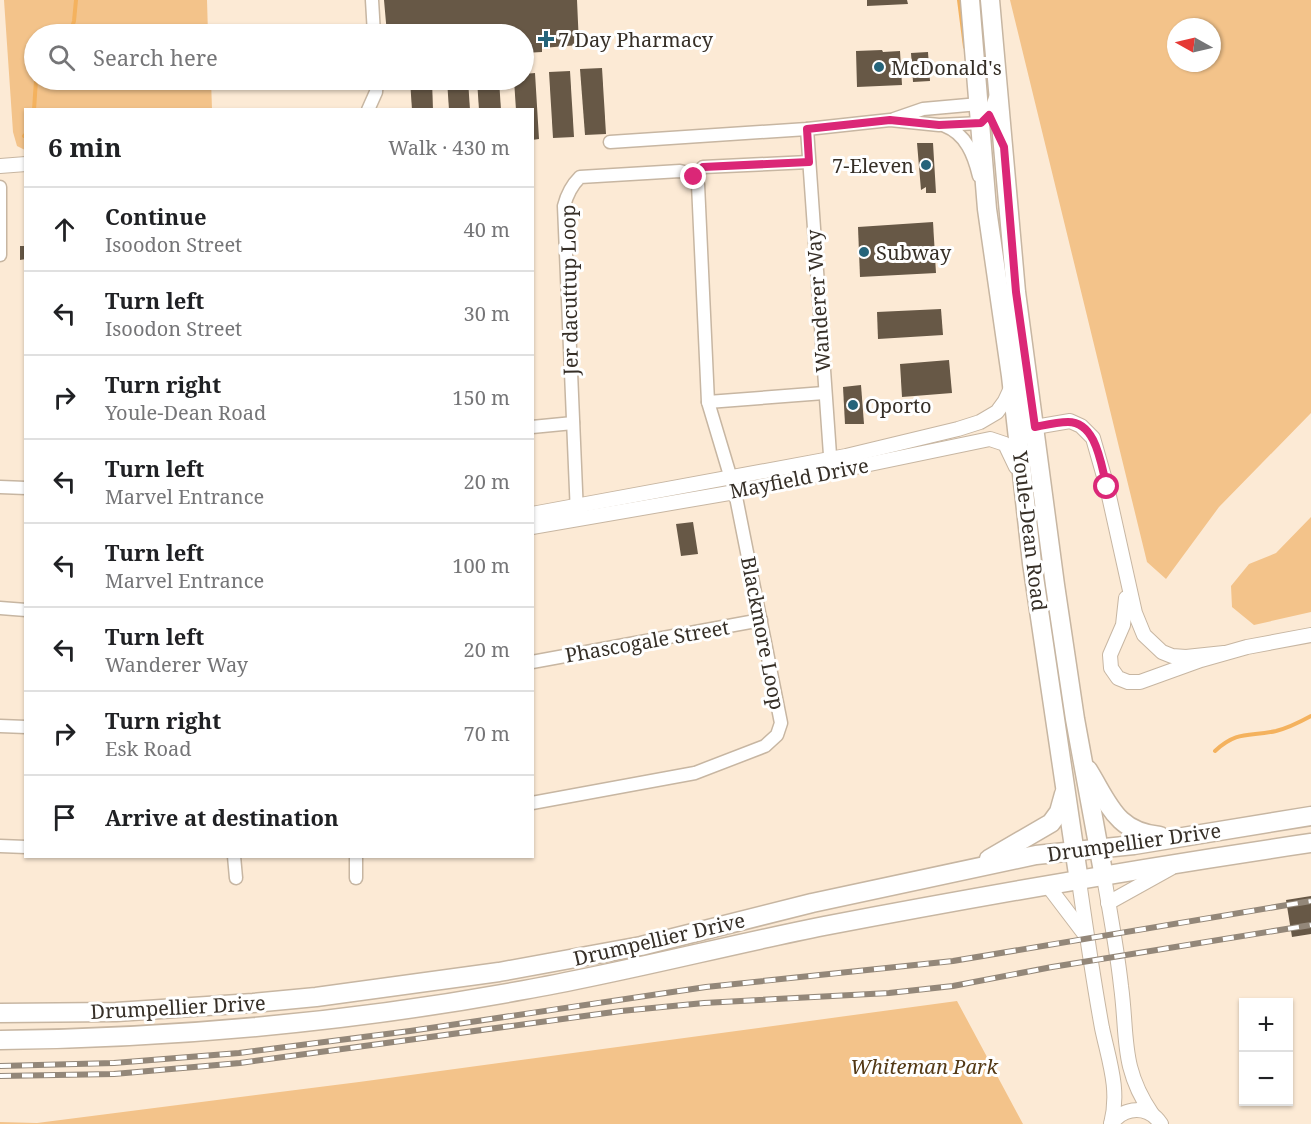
<!DOCTYPE html>
<html lang="en">
<head>
<meta charset="utf-8">
<style>
	:root { --surface:#fff; --page:#f2f2f2; --text:#202124; --muted:#757577; --line:#e0e0e0 }
	body { margin:0; font-family:"Noto Serif",serif; background:var(--page); color:var(--text) }
	.controls { position:absolute; right:18px; bottom:18px; display:grid; overflow:hidden; border-radius:0px; box-shadow:0 2px 4px #0004 }
	.controls button { width:54px; height:54px; display:grid; place-items:center; padding:0; border:0; border-bottom:2px solid var(--line); background:var(--surface); color:var(--text); font:30px sans-serif }
	.compass { position:absolute; left:1167px; top:18px; width:54px; height:54px; border-radius:50%; background:var(--surface); box-shadow:0 2px 4px #0004; rotate:278deg }
	.stop { position:absolute; width:18px; height:18px; margin:-14px; border:4px solid #db2777; border-radius:50%; background:#fff }
	.stop.end { background:#db2777; border-color:#fff; box-shadow:0 2px 6px #0008 }
	.list { margin:0; padding:0; list-style:none }
	h2 { display:flex; justify-content:space-between; align-items:center; height:78px; margin:0; padding:0 24px; font-size:26px }
	h2 small { font-size:20px; font-weight:400; color:var(--muted) }
	.list li { display:grid; grid-template-columns:39px 1fr auto; gap:18px; align-items:center; box-sizing:border-box; height:84px; padding:0 24px; border-top:2px solid var(--line) }
	.list b { display:block; font-size:22px; white-space:nowrap }
	.list p { margin:0; font-size:20px; white-space:nowrap; color:var(--muted) }
	.list em { font-size:20px; font-style:normal; color:var(--muted) }
	.icon { flex:none; width:33px; height:33px; fill:none; stroke:currentColor; stroke-width:2; stroke-linecap:round; stroke-linejoin:round }
	.map { position:relative; flex:none; width:1311px; height:1124px; overflow:hidden }
	.search { position:absolute; background:var(--surface); box-shadow:0 2px 4px #0004; left:24px; top:24px; width:510px; height:66px; display:flex; align-items:center; gap:15px; box-sizing:border-box; padding:0 21px; border-radius:33px; color:var(--muted); font-size:22px }
	.panel { position:absolute; background:var(--surface); box-shadow:0 2px 4px #0004; left:24px; top:108px; width:510px; height:750px; border-radius:0px }
	.map>svg:first-child { display:block }
</style>
</head>
<body>
<div class="map">
<svg width="1311" height="1124" viewBox="0 0 1311 1124">
	<rect width="100%" height="100%" fill="#fcead5"/>
	<g fill="#f3c38a" fill-rule="evenodd">
		<polygon points="4,0 207,0 208,34 34,34 34,80 211,80 212,109 26,110 25,150 17,146 13,132"/>
		<path d="M1010,0H1311V413L1219,507L1166,579L1147,562ZM1176,27H1212V63H1176Z"/>
		<polygon points="1311,517 1311,612 1254,625 1232,607 1231,586 1249,564 1276,553"/>
		<polygon points="957,1001 1023,1124 0,1124 0,1122 37,1123 359,1082"/>
	</g>
	<g fill="none" stroke-linecap="round" stroke-linejoin="round">
		<g stroke="#f4b25e" stroke-width="4">
			<polyline points="959,0 965,47"/>
			<polyline points="70,34 74,21 76,0"/>
			<polyline points="34,110 36,80"/>
			<polyline points="24,136 26,134"/>
			<path d="M1215,751C1238,730 1249,737 1276,731C1288,728 1300,722 1311,716"/>
		</g>
	</g>
	<g fill="#675846">
		<polygon points="384,0 577,0 579,45 542,48 542,52 524,53 524,34 387,34"/>
		<polygon points="867,0 907,0 908,4 867,6"/>
		<polygon points="882,50 883,52 900,51 902,85 857,87 856,51"/>
		<polygon points="928,52 930,81 913,82 911,53"/>
		<polygon points="602,68 606,134 585,135 580,69"/>
		<polygon points="570,71 574,137 553,138 549,72"/>
		<polygon points="535,73 539,139 532,140 532,110 516,110 514,80 524,80 524,74"/>
		<polygon points="410,80 432,80 433,110 412,110"/>
		<polygon points="447,80 468,80 470,110 449,110"/>
		<polygon points="477,80 499,80 501,110 479,110"/>
		<polygon points="917,143 933,143 936,193 926,193 926,187 921,190"/>
		<polygon points="933,222 936,273 860,277 858,227"/>
		<polygon points="20,246 26,246 26,259 20,260"/>
		<polygon points="941,309 943,335 878,339 877,312"/>
		<polygon points="949,360 952,393 902,397 900,364"/>
		<polygon points="861,385 864,424 845,424 843,387"/>
		<polygon points="693,522 698,554 681,556 676,524"/>
		<polygon points="1311,896 1311,934 1292,937 1286,900"/>
	</g>
	<g fill="none" stroke-linecap="round" stroke-linejoin="round">
		<defs>
			<g id="minor">
				<polyline points="372,0 374,34"/>
				<polyline points="368,110 376,92 377,80"/>
				<polyline points="894,119 923,109 979,104 983,109"/>
				<path d="M945,126C966,134 974,155 979,176"/>
				<polyline points="807,129 831,469"/>
				<polyline points="610,142 807,129 890,120 939,125 981,123 989,115 995,98"/>
				<polyline points="694,177 703,167 809,162"/>
				<polyline points="0,187 0,255"/>
				<polyline points="708,402 824,393"/>
				<polyline points="532,427 573,423"/>
				<polyline points="0,487 26,488"/>
				<polyline points="0,608 26,610"/>
				<polyline points="532,662 761,620"/>
				<polyline points="0,726 26,727"/>
				<path d="M532,803L695,773L765,746L777,735L781,723L735,492L708,402L698,184L688,173L680,171L580,177C571,186 567,194 564,206L577,514"/>
				<polyline points="0,846 26,847"/>
				<polyline points="234,856 236,878"/>
				<polyline points="356,856 356,878"/>
			</g>
			<g id="tertiary">
				<polyline points="0,166 26,164"/>
				<polyline points="1028,434 1035,427 1070,421 1081,426 1093,438 1107,487 1135,613 1144,635 1162,652 1172,656 1186,657 1224,653"/>
				<polyline points="532,514 846,456 958,429 980,422 997,412 1005,401 1012,386"/>
				<polyline points="532,527 735,492 990,439 1005,444 1016,467"/>
				<polyline points="1126,598 1123,625 1110,655 1111,668 1118,678 1128,682 1140,682 1201,660 1247,647 1311,635"/>
				<path d="M1104,877C1110,913 1117,949 1121,986C1128,1037 1120,1067 1152,1114"/>
				<path d="M1079,881C1086,930 1093,979 1102,1028C1109,1061 1120,1090 1111,1124"/>
				<polyline points="1048,886 1086,936"/>
				<polyline points="1108,903 1171,868"/>
				<path d="M1111,1124C1125,1106 1148,1105 1161,1124"/>
			</g>
			<g id="primary">
				<polyline points="970,0 987,209 1011,376 1032,563 1079,881"/>
				<polyline points="990,0 1016,292 1055,585 1075,719 1104,877"/>
				<path d="M1088,770C1109,804 1116,832 1160,836"/>
				<polyline points="989,859 1051,823 1059,812 1064,794"/>
				<polyline points="0,1013 116,1012 253,1003 316,997 499,972 641,946 812,903 1036,855 1134,845 1311,816"/>
				<path d="M0,1040C176,1038 351,1022 524,990C625,972 724,946 824,926C986,895 1148,867 1311,843"/>
			</g>
		</defs>
		<use href="#minor" stroke="#c7b6a2" stroke-width="15"/>
		<use href="#tertiary" stroke="#c7b6a2" stroke-width="16"/>
		<use href="#primary" stroke="#c7b6a2" stroke-width="21"/>
		<use href="#minor" stroke="#fff" stroke-width="12"/>
		<use href="#tertiary" stroke="#fff" stroke-width="14"/>
		<use href="#primary" stroke="#fff" stroke-width="18"/>
		<defs>
			<g id="rail">
				<polyline points="0,1066 114,1063 239,1053 410,1031 706,987 953,961 1311,901"/>
				<polyline points="0,1076 114,1074 240,1063 621,1011 704,1003 889,993 953,986 1052,967 1311,925"/>
			</g>
		</defs>
		<use href="#rail" stroke="#938779" stroke-width="6"/>
		<use href="#rail" stroke="#fff" stroke-width="4" stroke-dasharray="11" stroke-linecap="butt"/>
	</g>
	<g fill="none" stroke-linecap="round" stroke-linejoin="round">
		<path stroke="#db2777" stroke-width="8" d="M694,177L703,167L809,162L807,129L890,120L939,125L981,123L989,115L1004,147L1016,292L1035,427C1045,425 1057,422 1068,422C1097,422 1101,466 1107,487"/>
	</g>
	<g fill="#26647a" stroke="#fff" stroke-width="2">
		<path d="M543 30h6v6h6v6h-6v6h-6v-6h-6v-6h6z"/>
		<circle cx="879" cy="67" r="6"/>
		<circle cx="926" cy="165" r="6"/>
		<circle cx="864" cy="252" r="6"/>
		<circle cx="853" cy="405" r="6"/>
	</g>
	<g text-anchor="middle" dominant-baseline="central" stroke-width="6" stroke-linejoin="round" paint-order="stroke">
		<g font-size="20" fill="#362f27" stroke="#fff" text-anchor="start">
			<text x="558" y="39">7 Day Pharmacy</text>
			<text x="891" y="67">McDonald's</text>
			<text x="914" y="165" text-anchor="end">7-Eleven</text>
			<text x="876" y="252">Subway</text>
			<text x="865" y="405">Oporto</text>
		</g>
		<g font-size="20" fill="#362f27" stroke="#fff">
			<text transform="translate(569 290) rotate(-91)">Jer dacuttup Loop</text>
			<text transform="translate(818 301) rotate(-94)">Wanderer Way</text>
			<text transform="translate(799 478) rotate(-11)">Mayfield Drive</text>
			<text transform="translate(1030 531) rotate(83)">Youle-Dean Road</text>
			<text transform="translate(763 633) rotate(79)">Blackmore Loop</text>
			<text transform="translate(647 641) rotate(-10)">Phascogale Street</text>
			<text transform="translate(1134 842) rotate(-8)">Drumpellier Drive</text>
			<text transform="translate(659 939) rotate(-13)">Drumpellier Drive</text>
			<text transform="translate(178 1007) rotate(-3)">Drumpellier Drive</text>
		</g>
		<g font-size="20" font-style="italic" fill="#533814" stroke="#fff">
			<text x="924" y="1066">Whiteman Park</text>
		</g>
	</g>
</svg>
<div class="controls">
<button>+</button>
<button>−</button>
</div>
<svg class="compass" viewBox="-18 -18 36 36"><path d="M0-13l5 13h-10z" fill="#e53935"/><path d="M0 13l5-13h-10z" fill="#757577"/></svg>
<div class="stop" style="left:1107px;top:487px"></div>
<div class="stop end" style="left:694px;top:177px"></div>
<div class="search"><svg class="icon" aria-label="search" viewBox="0 0 24 24"><circle cx="10" cy="10" r="6"/><path d="M15 15l6 6"/></svg>Search here</div>
<section class="panel">
<h2>6 min<small>Walk · 430 m</small></h2>
<ul class="list">
<li><svg class="icon" aria-label="ahead" viewBox="0 0 24 24"><path d="M12 20V5M6 11l6-6 6 6"/></svg><div><b>Continue</b><p>Isoodon Street</p></div><em>40 m</em></li>
<li><svg class="icon" aria-label="left" viewBox="0 0 24 24"><path d="M17 20v-9H6M10 6l-5 5 5 5"/></svg><div><b>Turn left</b><p>Isoodon Street</p></div><em>30 m</em></li>
<li><svg class="icon" aria-label="right" viewBox="0 0 24 24"><path d="M7 20v-9h11M14 6l5 5-5 5"/></svg><div><b>Turn right</b><p>Youle-Dean Road</p></div><em>150 m</em></li>
<li><svg class="icon" aria-label="left" viewBox="0 0 24 24"><path d="M17 20v-9H6M10 6l-5 5 5 5"/></svg><div><b>Turn left</b><p>Marvel Entrance</p></div><em>20 m</em></li>
<li><svg class="icon" aria-label="left" viewBox="0 0 24 24"><path d="M17 20v-9H6M10 6l-5 5 5 5"/></svg><div><b>Turn left</b><p>Marvel Entrance</p></div><em>100 m</em></li>
<li><svg class="icon" aria-label="left" viewBox="0 0 24 24"><path d="M17 20v-9H6M10 6l-5 5 5 5"/></svg><div><b>Turn left</b><p>Wanderer Way</p></div><em>20 m</em></li>
<li><svg class="icon" aria-label="right" viewBox="0 0 24 24"><path d="M7 20v-9h11M14 6l5 5-5 5"/></svg><div><b>Turn right</b><p>Esk Road</p></div><em>70 m</em></li>
<li><svg class="icon" aria-label="arrive" viewBox="0 0 24 24"><path d="M6 21V4h12l-3 4 3 4H6"/></svg><div><b>Arrive at destination</b></div></li>
</ul>
</section>
</div>
</body>
</html>
